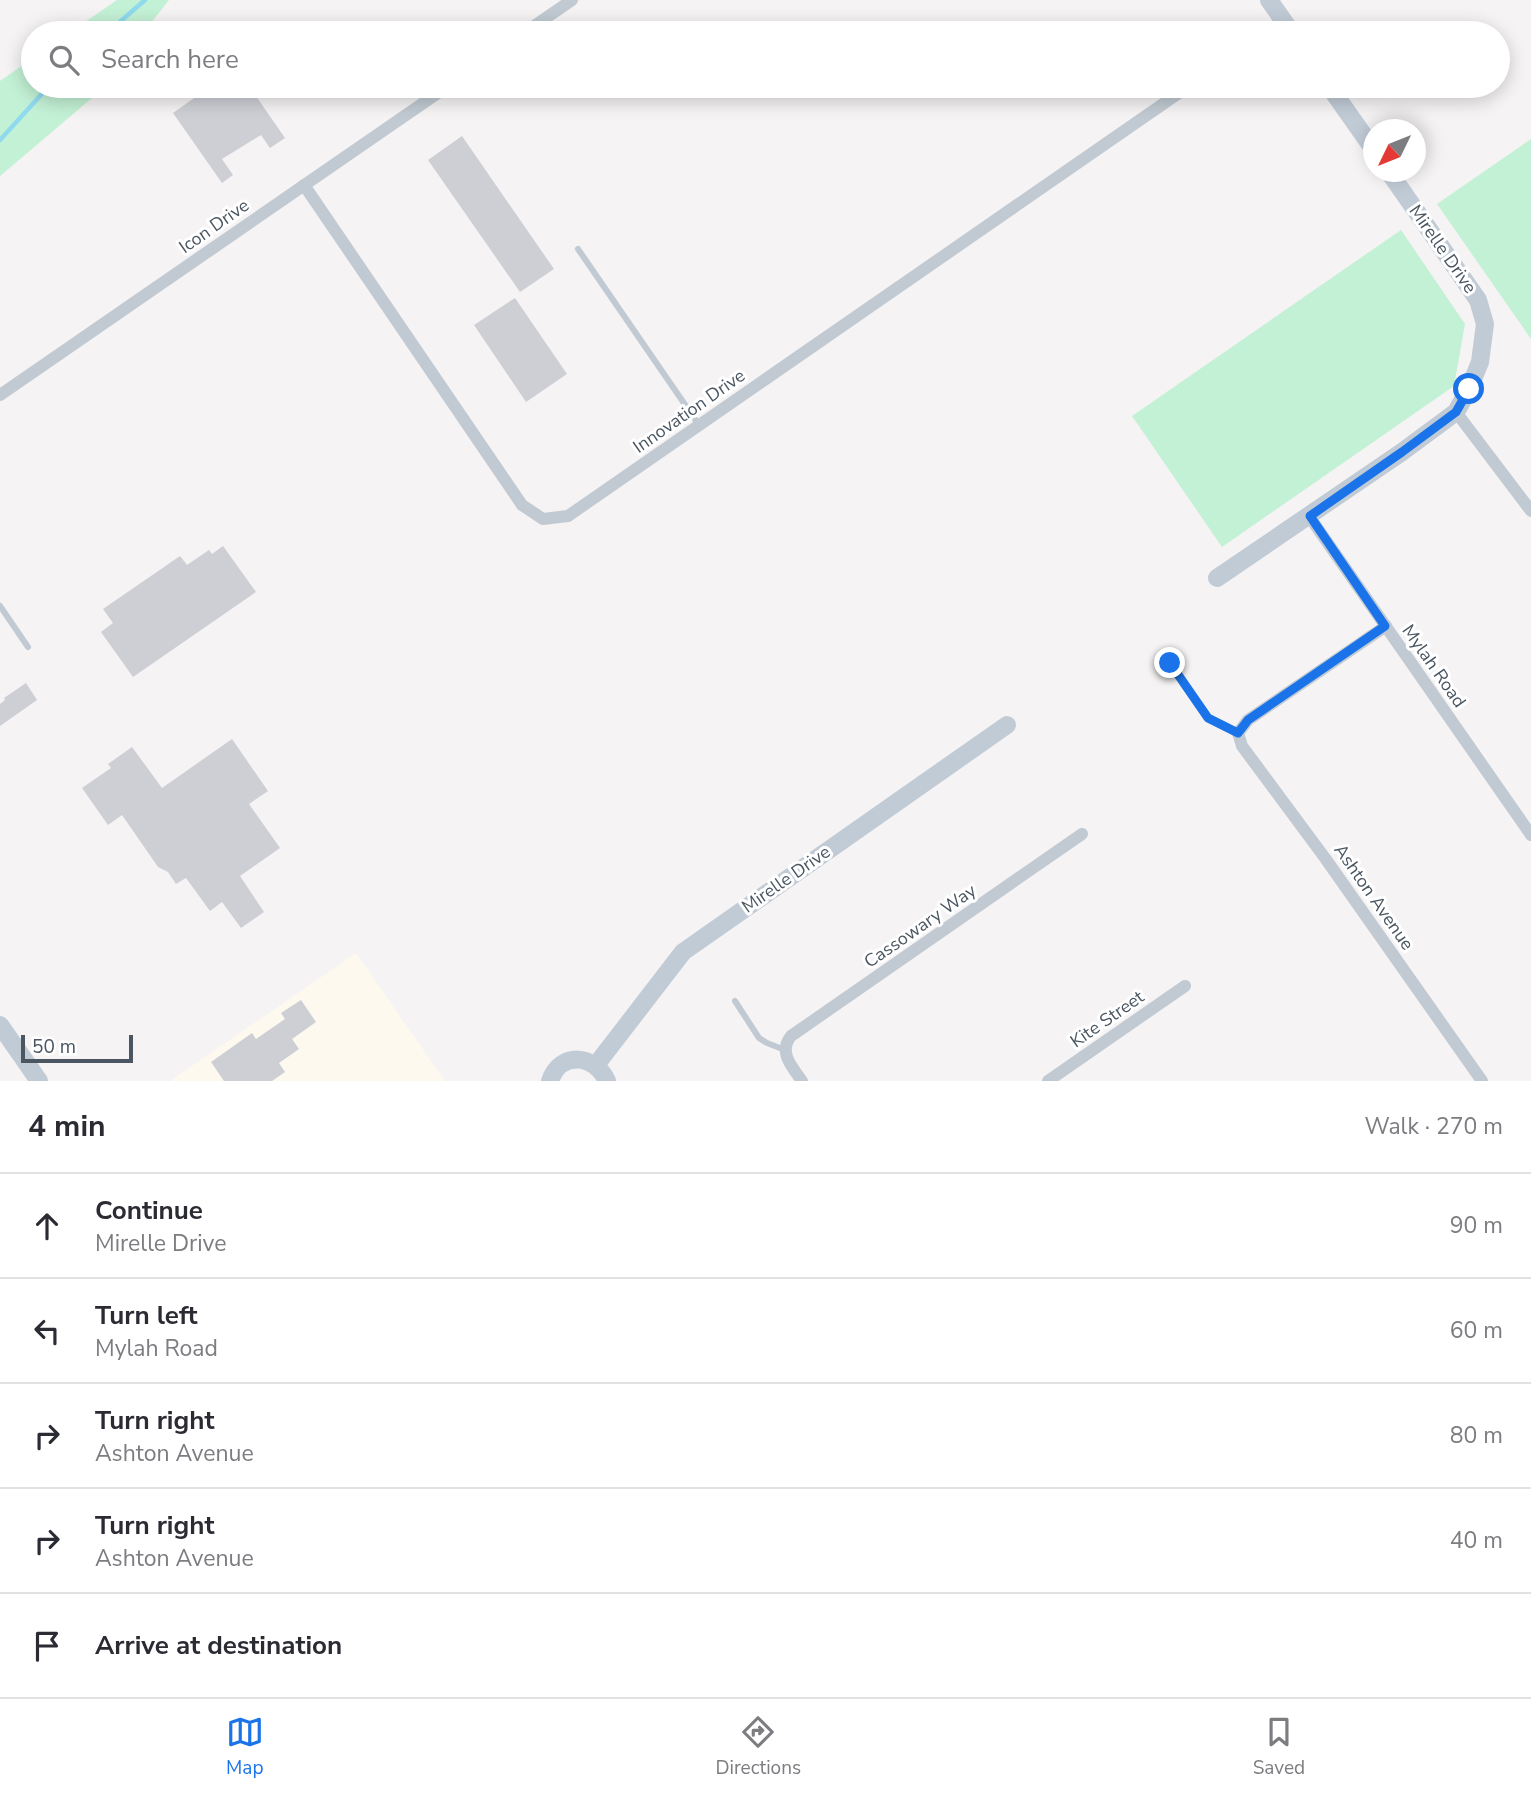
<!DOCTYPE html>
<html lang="en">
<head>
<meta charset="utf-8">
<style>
	:root { --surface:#fff; --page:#f2f2f3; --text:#2b2b33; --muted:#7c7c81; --line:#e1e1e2; --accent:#1a73e8 }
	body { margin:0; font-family:"Nunito Sans",sans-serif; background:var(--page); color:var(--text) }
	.compass { position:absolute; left:1363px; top:119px; width:63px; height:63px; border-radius:50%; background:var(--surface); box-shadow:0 4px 18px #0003; rotate:227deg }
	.scale { position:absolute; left:21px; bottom:18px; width:112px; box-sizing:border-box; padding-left:7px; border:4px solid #4a5661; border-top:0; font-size:19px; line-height:24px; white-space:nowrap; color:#4a5661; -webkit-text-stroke:5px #fff; paint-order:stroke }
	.stop { position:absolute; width:21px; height:21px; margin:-16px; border:5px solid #1a73e8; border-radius:50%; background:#fff }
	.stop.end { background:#1a73e8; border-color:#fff; box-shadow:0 2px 7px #0008 }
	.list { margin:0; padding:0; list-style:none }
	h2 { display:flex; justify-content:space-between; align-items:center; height:91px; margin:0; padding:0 28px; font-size:30px }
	h2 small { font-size:23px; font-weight:400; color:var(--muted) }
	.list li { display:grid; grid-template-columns:46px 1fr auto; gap:21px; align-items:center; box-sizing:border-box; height:105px; padding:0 28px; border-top:2px solid var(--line) }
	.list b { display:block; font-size:26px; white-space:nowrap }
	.list p { margin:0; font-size:23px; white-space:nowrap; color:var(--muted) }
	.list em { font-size:23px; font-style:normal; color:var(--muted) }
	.icon { flex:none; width:38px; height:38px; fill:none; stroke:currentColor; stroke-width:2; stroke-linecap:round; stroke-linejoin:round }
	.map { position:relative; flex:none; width:1531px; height:1081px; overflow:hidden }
	.search { position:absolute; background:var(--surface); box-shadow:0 4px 18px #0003; left:21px; right:21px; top:21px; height:77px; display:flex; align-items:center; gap:18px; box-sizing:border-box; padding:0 24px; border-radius:38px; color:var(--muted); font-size:26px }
	.sheet { height:616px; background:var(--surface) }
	nav { display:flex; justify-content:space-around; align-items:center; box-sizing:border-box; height:98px; border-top:2px solid var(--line); background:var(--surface); font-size:19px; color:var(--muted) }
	nav a { display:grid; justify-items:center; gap:4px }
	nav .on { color:var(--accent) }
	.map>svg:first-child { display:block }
</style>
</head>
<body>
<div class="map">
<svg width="1531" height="1081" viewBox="0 0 1531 1081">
	<rect width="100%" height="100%" fill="#f5f3f3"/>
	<polygon fill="#fdf9ef" points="356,953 445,1081 170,1081"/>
	<g fill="#c3f1d5">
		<polygon points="117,0 169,0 143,33 69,33"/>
		<polygon points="33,58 33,86 102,86 92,98 0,176 0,81"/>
		<polygon points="1531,139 1531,339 1437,204"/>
		<polygon points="1401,230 1465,324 1454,386 1222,547 1132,416"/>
	</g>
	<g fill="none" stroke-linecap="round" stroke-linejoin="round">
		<g stroke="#90daee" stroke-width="4.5">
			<polyline points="107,33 145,0"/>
			<polyline points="0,140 49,86"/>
		</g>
	</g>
	<g fill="#cdcfd5">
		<polygon points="211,86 249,86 285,138 270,148 261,135 222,159 233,175 222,183 173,113"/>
		<polygon points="462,136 554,269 520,292 428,160"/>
		<polygon points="515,298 567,374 526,402 474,325"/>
		<polygon points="223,546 256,592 133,677 101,632 113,623 103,609 180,556 187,565 209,550 212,554"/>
		<polygon points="26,683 37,700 0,726 0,704 5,700 4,698"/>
		<polygon points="232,739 268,791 249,804 280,848 240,876 264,912 241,928 222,902 210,911 186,878 176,884 168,872 158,867 122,815 108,825 82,788 111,768 108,764 132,747 162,788"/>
		<polygon points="301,1000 316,1022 292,1039 299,1049 279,1063 285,1072 272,1081 224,1081 211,1062 252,1033 256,1039 285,1019 281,1013"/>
	</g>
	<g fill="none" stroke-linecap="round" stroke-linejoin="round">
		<g stroke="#c1cad2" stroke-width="6">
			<polyline points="578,249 699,425"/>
			<polyline points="0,606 28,647"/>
			<polyline points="1170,663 1208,718 1238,733"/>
			<polyline points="735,1001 759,1038 767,1043 785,1050"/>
		</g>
		<g stroke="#c1cad2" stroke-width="12">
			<polyline points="524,33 572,0"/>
			<polyline points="1265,33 1284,21"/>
			<polyline points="304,185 522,505 543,519 568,516 1189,86"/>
			<polyline points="0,395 448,86"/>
			<polyline points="1456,412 1531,511"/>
			<polyline points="1309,516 1531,835"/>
			<polyline points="1386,626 1248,720 1238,733 1242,746 1325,858 1482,1081"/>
			<path d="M802,1081C792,1067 778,1052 791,1036L1082,834"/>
			<polyline points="1048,1081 1185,986"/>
		</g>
		<g stroke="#c1cbd6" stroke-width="18">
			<polyline points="1269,0 1292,33"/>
			<polyline points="1329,86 1374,150"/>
			<polyline points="1217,578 1402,452 1456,412 1469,389 1480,362 1485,324 1478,300 1389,172"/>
			<polyline points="0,1025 39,1081"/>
			<polyline points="596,1065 683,952 1007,725"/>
			<path d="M550,1081C560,1051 595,1054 607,1081"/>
		</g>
	</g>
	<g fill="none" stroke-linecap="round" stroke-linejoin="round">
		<polyline stroke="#1a73e8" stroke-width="9" points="1170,663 1208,718 1238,733 1248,720 1385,626 1310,516 1402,452 1456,412 1469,389"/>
	</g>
	<g text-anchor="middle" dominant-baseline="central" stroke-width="6" stroke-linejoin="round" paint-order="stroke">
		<g font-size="18" fill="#4a5661" stroke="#fff">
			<text transform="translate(214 226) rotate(-35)">Icon Drive</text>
			<text transform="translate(1443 249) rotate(55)">Mirelle Drive</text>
			<text transform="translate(689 411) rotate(-35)">Innovation Drive</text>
			<text transform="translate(1434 666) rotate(55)">Mylah Road</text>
			<text transform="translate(786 879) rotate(-35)">Mirelle Drive</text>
			<text transform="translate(1374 897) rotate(55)">Ashton Avenue</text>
			<text transform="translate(920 926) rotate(-35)">Cassowary Way</text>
			<text transform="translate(1107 1019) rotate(-35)">Kite Street</text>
		</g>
	</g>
</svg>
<svg class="compass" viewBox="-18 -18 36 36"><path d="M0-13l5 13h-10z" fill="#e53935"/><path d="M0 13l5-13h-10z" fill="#7c7c81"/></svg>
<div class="scale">50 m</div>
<div class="stop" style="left:1469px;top:389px"></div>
<div class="stop end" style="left:1170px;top:663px"></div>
<div class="search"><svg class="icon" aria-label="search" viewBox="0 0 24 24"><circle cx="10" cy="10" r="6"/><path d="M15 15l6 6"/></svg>Search here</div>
</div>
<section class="sheet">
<h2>4 min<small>Walk · 270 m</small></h2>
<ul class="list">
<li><svg class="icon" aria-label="ahead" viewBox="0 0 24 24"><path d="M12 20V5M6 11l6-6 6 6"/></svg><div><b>Continue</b><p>Mirelle Drive</p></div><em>90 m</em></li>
<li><svg class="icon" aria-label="left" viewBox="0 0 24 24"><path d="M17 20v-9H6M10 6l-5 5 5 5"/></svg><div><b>Turn left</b><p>Mylah Road</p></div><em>60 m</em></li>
<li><svg class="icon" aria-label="right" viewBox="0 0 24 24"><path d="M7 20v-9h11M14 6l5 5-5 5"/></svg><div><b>Turn right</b><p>Ashton Avenue</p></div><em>80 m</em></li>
<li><svg class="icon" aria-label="right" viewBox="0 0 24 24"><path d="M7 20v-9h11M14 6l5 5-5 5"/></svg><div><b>Turn right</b><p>Ashton Avenue</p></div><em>40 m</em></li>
<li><svg class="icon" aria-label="arrive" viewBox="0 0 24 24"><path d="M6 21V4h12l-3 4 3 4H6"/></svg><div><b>Arrive at destination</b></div></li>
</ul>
</section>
<nav>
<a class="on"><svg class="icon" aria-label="map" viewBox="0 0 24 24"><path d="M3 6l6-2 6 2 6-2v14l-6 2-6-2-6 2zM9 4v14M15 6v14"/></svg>Map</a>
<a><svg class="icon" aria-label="directions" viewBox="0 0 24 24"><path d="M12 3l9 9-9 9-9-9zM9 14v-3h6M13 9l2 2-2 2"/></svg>Directions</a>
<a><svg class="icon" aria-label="saved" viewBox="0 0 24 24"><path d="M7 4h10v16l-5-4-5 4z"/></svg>Saved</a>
</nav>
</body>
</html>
